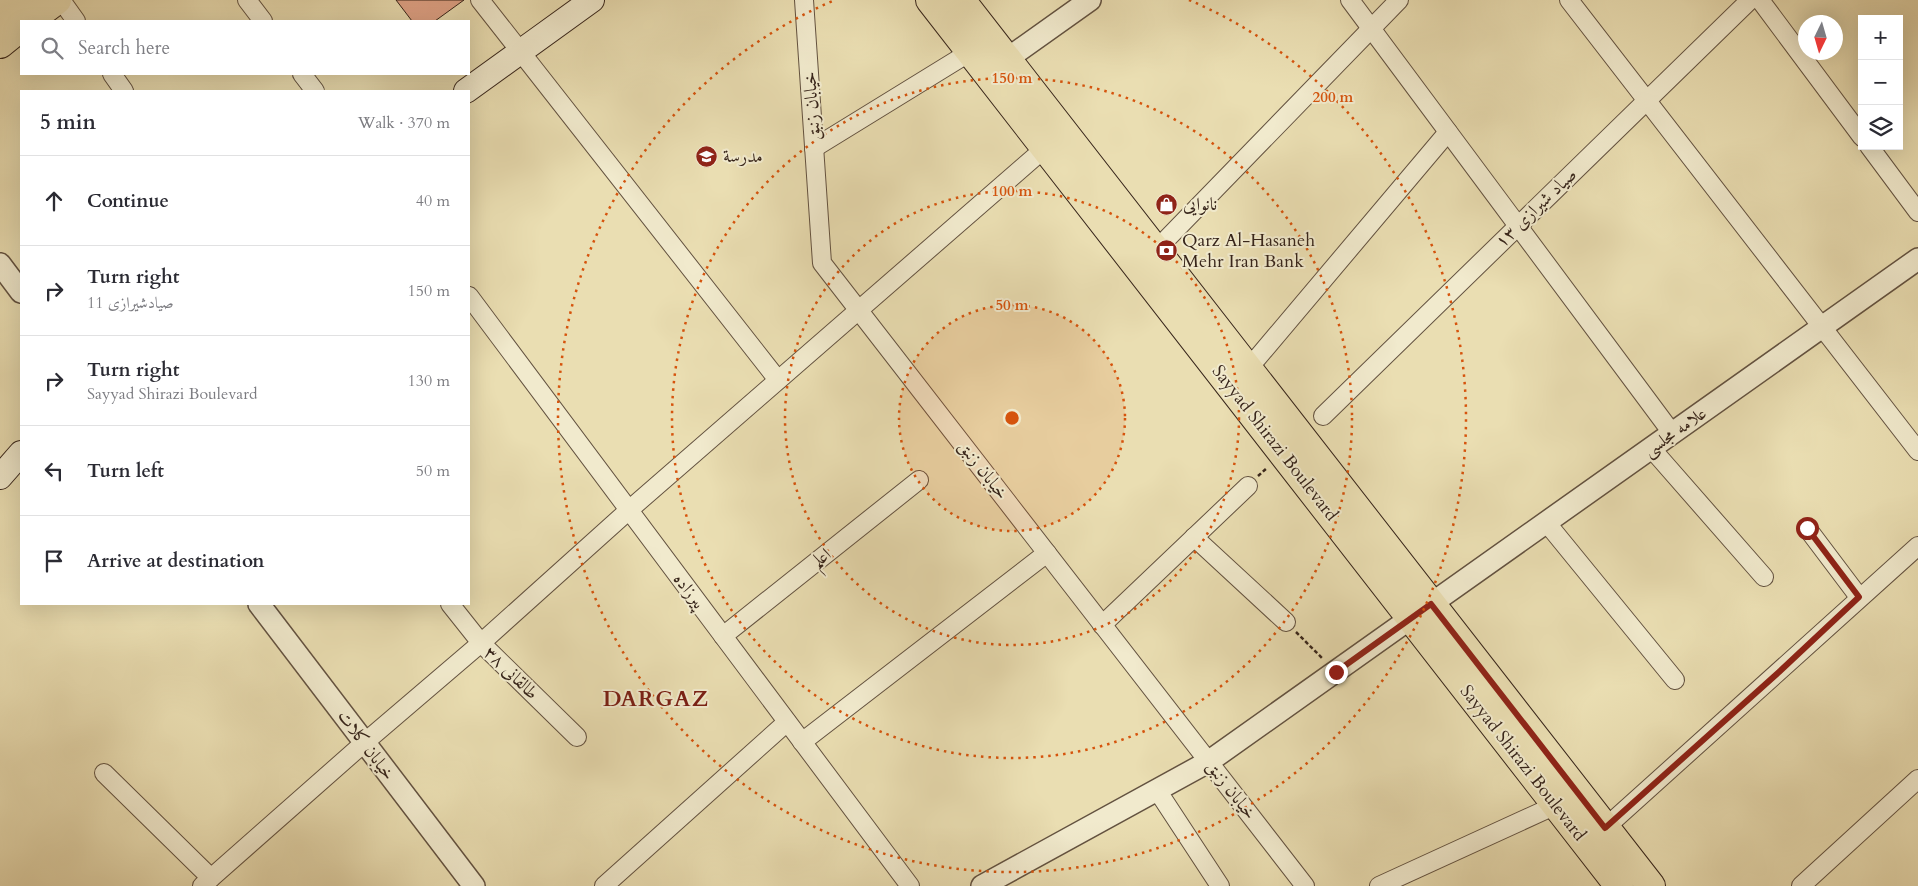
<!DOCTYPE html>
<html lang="en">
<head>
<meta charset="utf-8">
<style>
	:root { --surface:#fff; --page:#f2f2f3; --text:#2b2b33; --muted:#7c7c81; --line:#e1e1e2 }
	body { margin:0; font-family:Cardo,Amiri,serif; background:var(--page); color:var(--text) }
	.controls { position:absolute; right:15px; top:15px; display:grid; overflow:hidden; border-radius:0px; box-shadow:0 5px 20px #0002 }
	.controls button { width:45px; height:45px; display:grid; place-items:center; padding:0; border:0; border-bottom:1px solid var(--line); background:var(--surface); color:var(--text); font:25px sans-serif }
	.compass { position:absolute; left:1798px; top:15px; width:45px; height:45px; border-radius:50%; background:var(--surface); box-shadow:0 5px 20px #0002; rotate:185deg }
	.stop { position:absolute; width:15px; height:15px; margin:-11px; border:4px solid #8f2418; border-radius:50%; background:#fff }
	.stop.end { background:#8f2418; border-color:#fff; box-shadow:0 1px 5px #0008 }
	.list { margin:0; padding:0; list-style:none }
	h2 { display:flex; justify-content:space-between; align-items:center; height:65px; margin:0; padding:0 20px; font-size:21px }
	h2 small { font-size:16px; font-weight:400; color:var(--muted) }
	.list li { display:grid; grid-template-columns:32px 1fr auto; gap:15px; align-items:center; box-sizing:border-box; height:90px; padding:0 20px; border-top:1px solid var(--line) }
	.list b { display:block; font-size:19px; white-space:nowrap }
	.list p { margin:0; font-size:16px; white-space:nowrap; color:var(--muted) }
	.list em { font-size:16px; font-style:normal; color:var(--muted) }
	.icon { flex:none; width:28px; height:28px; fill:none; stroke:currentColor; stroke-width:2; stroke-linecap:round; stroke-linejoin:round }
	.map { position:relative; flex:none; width:1918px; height:886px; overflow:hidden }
	.search { position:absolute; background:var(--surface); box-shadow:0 5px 20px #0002; left:20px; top:20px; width:450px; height:55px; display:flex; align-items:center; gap:12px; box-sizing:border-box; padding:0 18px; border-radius:0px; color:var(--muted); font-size:19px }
	.panel { position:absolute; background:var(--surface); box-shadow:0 5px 20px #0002; left:20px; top:90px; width:450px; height:515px; border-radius:0px }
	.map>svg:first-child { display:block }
</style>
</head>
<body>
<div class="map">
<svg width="1918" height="886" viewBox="0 0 1918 886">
	<rect width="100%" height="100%" fill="#eadeb2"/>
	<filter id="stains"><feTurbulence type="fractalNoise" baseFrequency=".004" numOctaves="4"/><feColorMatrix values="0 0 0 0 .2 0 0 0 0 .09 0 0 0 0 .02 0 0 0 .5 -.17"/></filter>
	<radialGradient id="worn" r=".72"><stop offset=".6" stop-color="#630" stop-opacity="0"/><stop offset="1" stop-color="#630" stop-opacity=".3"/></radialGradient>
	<polygon fill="#e0a387" stroke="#36241a" points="396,0 464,0 435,21 412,21"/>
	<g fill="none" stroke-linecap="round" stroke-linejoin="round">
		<defs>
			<g id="minor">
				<polyline points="61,0 76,21"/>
				<polyline points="247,0 263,21"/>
				<polyline points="480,0 778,380"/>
				<polyline points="804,0 822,263 1305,886"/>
				<polyline points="1350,0 1672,433"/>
				<polyline points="1569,0 1918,451"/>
				<polyline points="1760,0 1862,137"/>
				<polyline points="112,74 124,91"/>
				<polyline points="302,74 315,91"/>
				<polyline points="1869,146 1918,212"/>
				<polyline points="814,148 970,52"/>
				<polyline points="1156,250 1399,0"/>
				<polyline points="469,296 910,886"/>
				<polyline points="1248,369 1448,132"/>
				<polyline points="1323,416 1750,0"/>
				<polyline points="1651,448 1764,577"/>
				<polyline points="1546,522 1675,680"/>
				<polyline points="1807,528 1859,597"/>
				<polyline points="1194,537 1286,622"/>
				<polyline points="450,604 481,643 577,737"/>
				<polyline points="1102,625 1248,486"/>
				<polyline points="723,636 919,480"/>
				<polyline points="802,742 1047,553"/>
				<polyline points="104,773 211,878"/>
				<polyline points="1157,790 1220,886"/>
				<polyline points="1605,828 1918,546"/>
				<polyline points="202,886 364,743 481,643 629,510 1045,148"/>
				<polyline points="604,886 787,722"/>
				<polyline points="1379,886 1556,805"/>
				<polyline points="1801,886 1918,779"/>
			</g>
			<g id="tertiary">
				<polyline points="1007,59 1090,0"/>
				<polyline points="0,264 21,292"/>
				<polyline points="259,604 474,886"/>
				<polyline points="1431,604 1918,259"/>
				<polyline points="982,886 1208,762 1411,618"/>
			</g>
			<g id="secondary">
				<polyline points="466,91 592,0"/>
				<polyline points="0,477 21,453"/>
			</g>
			<g id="primary">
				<polyline points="930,0 1619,886"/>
				<polyline points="961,0 1651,886"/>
				<polyline points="0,16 21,0"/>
				<polyline points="29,21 57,0"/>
				<polyline points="0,44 21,27"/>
			</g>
		</defs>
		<use href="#minor" stroke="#635240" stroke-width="20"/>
		<use href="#tertiary" stroke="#635240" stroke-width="24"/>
		<use href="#secondary" stroke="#36241a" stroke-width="26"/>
		<use href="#primary" stroke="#36241a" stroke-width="30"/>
		<g stroke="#36241a" stroke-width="2.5" stroke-dasharray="4 2.5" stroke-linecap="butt">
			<polyline points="1258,476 1267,468"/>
			<polyline points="1296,632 1322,658"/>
		</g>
		<use href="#minor" stroke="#f1eacd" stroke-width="18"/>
		<use href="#tertiary" stroke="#f1eacd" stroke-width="21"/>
		<use href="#secondary" stroke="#f1eacd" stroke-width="24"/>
		<use href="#primary" stroke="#eadeb2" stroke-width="28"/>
	</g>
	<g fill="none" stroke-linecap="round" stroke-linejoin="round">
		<polyline stroke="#8f2418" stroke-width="6" points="1336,672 1431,604 1605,828 1779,672 1859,597 1807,528"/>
	</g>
	<circle cx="1012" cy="418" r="113" fill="#d6540d" fill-opacity=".12"/>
	<g fill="none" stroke="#d6540d" stroke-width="2.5" stroke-dasharray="2.5 5">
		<circle cx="1012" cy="418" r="113"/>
		<circle cx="1012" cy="418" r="227"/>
		<circle cx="1012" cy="418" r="340"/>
		<path d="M1189 0A454 454 0 1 1 835 0"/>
	</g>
	<defs>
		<symbol id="school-disc" viewBox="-11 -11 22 22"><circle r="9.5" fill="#8f2418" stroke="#f1eacd"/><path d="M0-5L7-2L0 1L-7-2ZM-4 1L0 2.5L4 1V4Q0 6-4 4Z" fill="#fff"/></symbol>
		<symbol id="shop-disc" viewBox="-11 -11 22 22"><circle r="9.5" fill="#8f2418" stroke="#f1eacd"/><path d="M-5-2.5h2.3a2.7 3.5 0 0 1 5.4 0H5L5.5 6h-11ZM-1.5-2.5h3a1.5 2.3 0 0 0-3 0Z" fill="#fff"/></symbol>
		<symbol id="bank-disc" viewBox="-11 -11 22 22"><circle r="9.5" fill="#8f2418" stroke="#f1eacd"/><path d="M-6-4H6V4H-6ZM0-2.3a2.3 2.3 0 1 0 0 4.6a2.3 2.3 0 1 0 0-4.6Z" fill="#fff"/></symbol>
	</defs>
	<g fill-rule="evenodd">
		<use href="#school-disc" x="694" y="144" width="25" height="25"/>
		<use href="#shop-disc" x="1154" y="192" width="25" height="25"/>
		<use href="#bank-disc" x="1154" y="238" width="25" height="25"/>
	</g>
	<g text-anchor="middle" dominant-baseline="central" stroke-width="4" stroke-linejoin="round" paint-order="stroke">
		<g font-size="18" fill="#36241a" stroke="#f1eacd">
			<text transform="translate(812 106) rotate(-94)">خیابان زنبق</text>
			<text transform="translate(1536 208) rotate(-44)">صیاد شیرازی ۱۳</text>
			<text transform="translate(1675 432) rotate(-35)">علامه مجلسی</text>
			<text transform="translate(1275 443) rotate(52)">Sayyad Shirazi Boulevard</text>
			<text transform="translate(983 470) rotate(52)">خیابان زنبق</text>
			<text transform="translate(821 558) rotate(-38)">اعلم</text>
			<text transform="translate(689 591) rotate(53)">پیرزاده</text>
			<text transform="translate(511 673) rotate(44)">طالقانی ۳۸</text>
			<text transform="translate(366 745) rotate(53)">خیابان کلات</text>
			<text transform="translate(1523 763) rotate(52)">Sayyad Shirazi Boulevard</text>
			<text transform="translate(1231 790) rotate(52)">خیابان زنبق</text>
		</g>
		<g font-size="18" fill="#36241a" stroke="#f1eacd" text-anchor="start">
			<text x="723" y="156">مدرسة</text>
			<text x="1183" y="204">نانوایی</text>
			<text x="1182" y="240">Qarz Al-Hasaneh<tspan x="1182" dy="21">Mehr Iran Bank</tspan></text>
		</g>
		<g font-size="22" font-weight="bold" letter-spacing="1" fill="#7a1f14" stroke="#f1eacd">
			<text x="656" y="699">DARGAZ</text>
		</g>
	</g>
	<circle cx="1012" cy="418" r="8" fill="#d6540d" stroke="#f1eacd" stroke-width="2.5"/>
	<g font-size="15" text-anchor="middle" font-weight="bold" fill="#d6540d" stroke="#f1eacd" stroke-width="4" stroke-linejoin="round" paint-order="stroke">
		<text x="1012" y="83">150 m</text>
		<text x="1333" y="102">200 m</text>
		<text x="1012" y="196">100 m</text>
		<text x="1012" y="310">50 m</text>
	</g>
	<rect width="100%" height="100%" filter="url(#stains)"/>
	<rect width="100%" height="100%" fill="url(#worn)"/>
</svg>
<div class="controls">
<button>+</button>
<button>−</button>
<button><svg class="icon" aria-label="layers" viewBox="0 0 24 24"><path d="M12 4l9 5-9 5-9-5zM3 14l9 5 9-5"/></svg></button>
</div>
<svg class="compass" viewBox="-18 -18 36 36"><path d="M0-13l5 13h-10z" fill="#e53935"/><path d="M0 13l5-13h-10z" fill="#7c7c81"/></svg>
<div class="stop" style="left:1807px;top:528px"></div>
<div class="stop end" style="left:1336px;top:672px"></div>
<div class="search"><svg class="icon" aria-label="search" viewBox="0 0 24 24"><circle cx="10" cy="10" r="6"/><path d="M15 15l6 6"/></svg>Search here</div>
<section class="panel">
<h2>5 min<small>Walk · 370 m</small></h2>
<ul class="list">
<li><svg class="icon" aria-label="ahead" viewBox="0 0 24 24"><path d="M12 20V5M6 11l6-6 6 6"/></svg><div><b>Continue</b></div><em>40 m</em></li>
<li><svg class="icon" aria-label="right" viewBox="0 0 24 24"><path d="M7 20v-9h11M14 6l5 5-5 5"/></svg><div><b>Turn right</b><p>صیادشیرازی 11</p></div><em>150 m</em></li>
<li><svg class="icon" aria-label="right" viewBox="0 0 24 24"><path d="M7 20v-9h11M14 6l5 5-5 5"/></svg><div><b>Turn right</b><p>Sayyad Shirazi Boulevard</p></div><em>130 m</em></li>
<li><svg class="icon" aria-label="left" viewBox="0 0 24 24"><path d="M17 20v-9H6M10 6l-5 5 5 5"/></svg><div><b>Turn left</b></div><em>50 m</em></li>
<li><svg class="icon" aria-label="arrive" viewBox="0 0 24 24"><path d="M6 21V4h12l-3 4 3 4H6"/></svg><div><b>Arrive at destination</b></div></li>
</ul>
</section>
</div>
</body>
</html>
